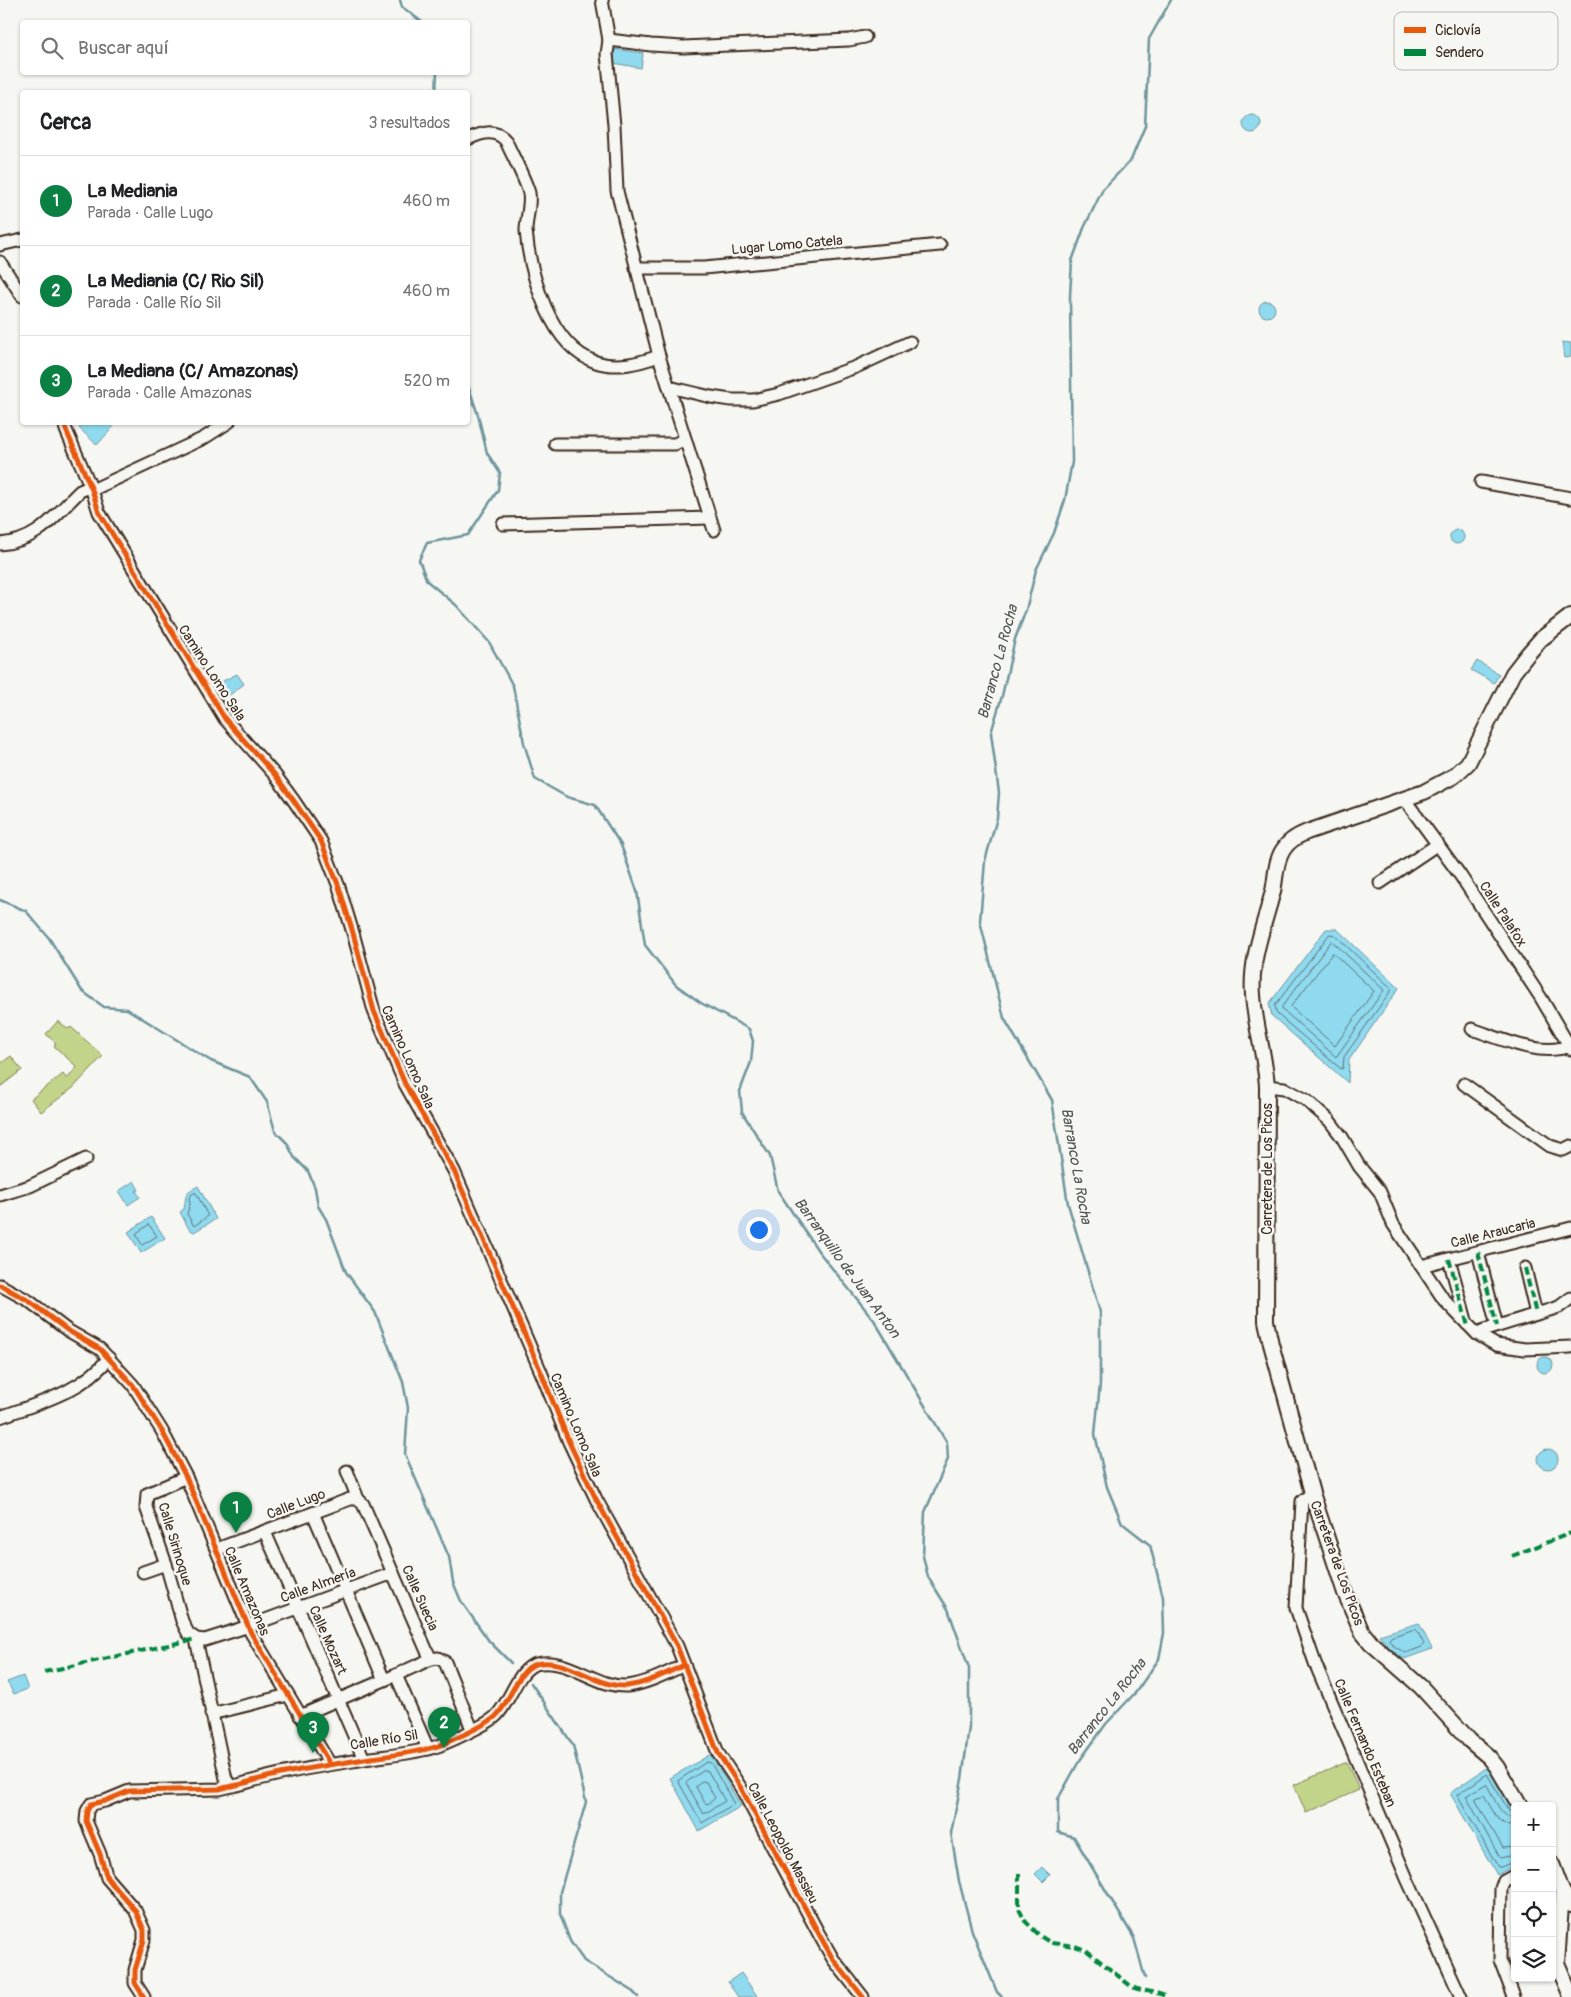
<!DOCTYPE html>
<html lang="es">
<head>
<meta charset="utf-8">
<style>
	:root { --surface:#fff; --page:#f2f2f2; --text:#202124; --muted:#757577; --line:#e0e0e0; --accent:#0b8043 }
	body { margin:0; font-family:Pangolin,sans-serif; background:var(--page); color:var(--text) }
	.controls { position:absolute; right:15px; bottom:15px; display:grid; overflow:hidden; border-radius:5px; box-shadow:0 1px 4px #0004 }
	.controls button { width:45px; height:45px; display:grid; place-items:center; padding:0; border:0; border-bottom:1px solid var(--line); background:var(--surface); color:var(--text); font:25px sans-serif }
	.you { position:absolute; left:758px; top:1229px; width:18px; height:18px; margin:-12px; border:4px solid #fff; border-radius:50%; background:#1a73e8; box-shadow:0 0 0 8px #1a73e833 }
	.badge { display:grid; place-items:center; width:32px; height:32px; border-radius:50%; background:var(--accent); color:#fff; font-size:16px; font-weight:700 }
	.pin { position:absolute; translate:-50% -41px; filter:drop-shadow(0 1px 2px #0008) }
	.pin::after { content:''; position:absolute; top:26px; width:18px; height:15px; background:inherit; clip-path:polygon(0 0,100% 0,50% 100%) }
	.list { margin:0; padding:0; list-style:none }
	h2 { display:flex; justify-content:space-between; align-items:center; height:65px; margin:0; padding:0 20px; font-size:21px }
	h2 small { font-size:16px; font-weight:400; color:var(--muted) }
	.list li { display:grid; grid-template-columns:32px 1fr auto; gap:15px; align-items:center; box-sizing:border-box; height:90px; padding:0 20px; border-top:1px solid var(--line) }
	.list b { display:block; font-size:19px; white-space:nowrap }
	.list p { margin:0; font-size:16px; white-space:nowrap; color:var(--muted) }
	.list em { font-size:16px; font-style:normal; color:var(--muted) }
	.icon { flex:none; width:28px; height:28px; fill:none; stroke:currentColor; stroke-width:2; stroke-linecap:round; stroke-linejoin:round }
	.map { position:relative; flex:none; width:1571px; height:1997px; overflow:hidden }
	.search { position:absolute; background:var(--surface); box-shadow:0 1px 4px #0004; left:20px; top:20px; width:450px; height:55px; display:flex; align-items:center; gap:12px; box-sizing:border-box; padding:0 18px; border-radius:5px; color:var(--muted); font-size:19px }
	.panel { position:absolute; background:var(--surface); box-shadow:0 1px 4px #0004; left:20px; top:90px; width:450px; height:335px; border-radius:5px }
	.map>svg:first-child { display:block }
</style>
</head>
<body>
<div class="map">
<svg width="1571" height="1997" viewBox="0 0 1571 1997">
	<rect width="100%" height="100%" fill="#f6f6f2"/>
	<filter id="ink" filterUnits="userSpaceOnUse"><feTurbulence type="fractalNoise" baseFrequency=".02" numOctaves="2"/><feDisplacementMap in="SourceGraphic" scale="10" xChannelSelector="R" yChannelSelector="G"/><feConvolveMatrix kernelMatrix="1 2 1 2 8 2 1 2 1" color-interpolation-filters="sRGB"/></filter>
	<g filter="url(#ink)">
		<g fill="#c2d489" stroke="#7e7f54">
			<polygon points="58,1021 68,1029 71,1027 103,1056 73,1088 41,1112 31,1099 63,1074 67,1079 77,1067 54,1046 56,1043 46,1034"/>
			<polygon points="11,1056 22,1070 0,1087 0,1064"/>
			<polygon points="1347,1762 1359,1790 1306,1813 1294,1785"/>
		</g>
		<g fill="#8fdaef" stroke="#6d949b">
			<polygon points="615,49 643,53 641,68 613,63"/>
			<circle cx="1252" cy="124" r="9"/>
			<circle cx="1267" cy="309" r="8"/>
			<polygon points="1562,342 1571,343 1571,357 1564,358"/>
			<polygon points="85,422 110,423 114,426 97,445 79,428"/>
			<circle cx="1457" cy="537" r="7"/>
			<polygon points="1477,661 1499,674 1494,683 1471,670"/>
			<polygon points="237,674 244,684 222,701 215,685"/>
			<polygon points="1326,929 1337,929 1399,988 1349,1060 1348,1083 1272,1016 1269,1004"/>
			<polygon points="134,1181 139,1190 136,1191 140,1197 128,1205 119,1191"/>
			<path d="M198,1186L216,1219L194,1232L189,1229L180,1212L184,1209C187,1192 183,1194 198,1186Z"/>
			<polygon points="151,1217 165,1238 141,1253 128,1232"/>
			<circle cx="1545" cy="1365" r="8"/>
			<circle cx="1548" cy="1459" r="10"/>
			<polygon points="1419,1623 1432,1649 1404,1659 1391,1650 1379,1635"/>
			<polygon points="23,1676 28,1689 14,1694 7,1682"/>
			<polygon points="711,1754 741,1806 699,1831 670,1778"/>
			<polygon points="1489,1766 1515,1812 1515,1865 1497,1875 1450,1793"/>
			<polygon points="1042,1867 1050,1875 1043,1882 1035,1874"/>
			<polygon points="741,1973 758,1997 738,1997 728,1982"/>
		</g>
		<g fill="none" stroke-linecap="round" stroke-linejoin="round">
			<g stroke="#5d7072" stroke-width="1">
				<polygon points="1330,934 1335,935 1392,989 1344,1057 1343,1068 1341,1069 1277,1014 1275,1006"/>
				<polygon points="1332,941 1384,990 1336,1057 1283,1010 1282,1007"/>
				<polygon points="1333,953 1374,991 1335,1046 1291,1007"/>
				<polygon points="196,1193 208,1216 194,1226 187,1214 190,1204 189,1198 192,1194"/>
				<polygon points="149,1225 157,1236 142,1245 136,1234"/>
				<polygon points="1416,1629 1424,1644 1422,1647 1405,1653 1394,1646 1389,1640 1391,1637"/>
				<polygon points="707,1762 711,1763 734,1804 702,1823 678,1781"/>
				<polygon points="705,1770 708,1771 725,1801 704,1814 686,1783"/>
				<polygon points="703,1781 706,1782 715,1798 708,1804 705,1803 696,1787"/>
				<polyline points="1515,1813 1509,1811 1487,1774 1457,1795 1498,1867 1501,1867 1515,1861"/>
				<path d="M1515,1819C1499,1818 1494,1795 1486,1784L1466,1796L1500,1858L1515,1855"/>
				<path d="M1515,1827C1497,1826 1492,1808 1484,1795L1476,1798V1801L1503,1848L1515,1847"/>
			</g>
			<g stroke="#6d949b" stroke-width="2.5">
				<polyline points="400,0 402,7 422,22"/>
				<polyline points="436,92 437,72"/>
				<polyline points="468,385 478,415 487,453 500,473 498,490 468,535 427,543 419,560 427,581 456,605 489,642 513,686 524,743 535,779 567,797 595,805 621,845 637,891 645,945 676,985 701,1003 749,1029 753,1041 751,1062 740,1091 742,1112 770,1156 778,1191 819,1252 874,1320 947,1443 948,1459 925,1512 923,1556 928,1577 948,1609 969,1668 969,1727 962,1779 951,1833 959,1881 972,1931 997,1992 1002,1997"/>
				<polyline points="0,900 26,911 49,938 82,991 104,1007 127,1009 211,1061 250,1077 267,1102 275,1131 287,1143 294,1157 308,1171 315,1188 318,1206 326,1219 346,1272 375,1312 403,1382 408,1408 405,1454 449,1557 453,1582 461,1601 489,1641 511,1663"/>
				<polyline points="531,1683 573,1745 586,1802 560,1892 560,1914 570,1941 584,1961 631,1990 638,1997"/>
				<polyline points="1145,1978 1134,1938 1074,1837 1058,1832 1058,1799 1078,1763 1106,1724 1136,1692 1159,1659 1164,1633 1163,1597 1150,1545 1122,1523 1107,1487 1095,1434 1100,1384 1100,1312 1068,1204 1052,1100 1004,1018 980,921 985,861 997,818 999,793 991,733 1002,696 1015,639 1026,610 1036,570 1054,533 1065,500 1072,462 1070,296 1072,261 1084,228 1103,189 1131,160 1145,126 1149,39 1171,0"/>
			</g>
			<defs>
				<g id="minor">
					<polyline points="602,0 609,40 607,54 614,125 617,191 659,356 714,530"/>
					<polyline points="609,40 651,45 683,47 849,40 865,37"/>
					<path d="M468,139C481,133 495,128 506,141C512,155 525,178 529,193C531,205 526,219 526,231C530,274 550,347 596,362C617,369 639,363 659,356"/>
					<polyline points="0,245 22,240"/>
					<polyline points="0,262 22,296"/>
					<polyline points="636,268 704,268 940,245"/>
					<polyline points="669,387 711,397 731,400 753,400 779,394 856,367 910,342"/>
					<polyline points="64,422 66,430 92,490 99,512 225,719 275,775 294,801 321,841 339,887 353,933 374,1011 405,1084 454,1171 541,1372 569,1442 596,1499 677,1646 718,1753 741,1788 820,1936 833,1959 863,1997"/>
					<polyline points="555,444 675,444 685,439"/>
					<polyline points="1481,482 1571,498"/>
					<polyline points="503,524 710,518"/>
					<path d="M0,544C39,541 54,516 80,491L87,488L92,490L204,438L229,422"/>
					<polyline points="1405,800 1460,875 1541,998 1571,1049"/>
					<polyline points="1380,883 1438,844"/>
					<path d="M1472,1029C1502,1039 1539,1057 1570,1046"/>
					<polyline points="1464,1084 1550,1146 1563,1150 1571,1146"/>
					<polyline points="1267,1086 1284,1088 1306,1100 1329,1120 1342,1137 1359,1166 1380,1192 1393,1224 1444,1300 1477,1334 1496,1345 1525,1349 1571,1347"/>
					<polyline points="0,1195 30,1186 86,1159"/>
					<polyline points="1478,1252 1497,1326"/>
					<polyline points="1449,1259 1467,1324"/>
					<polyline points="1421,1266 1571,1228"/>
					<polyline points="1525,1268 1536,1314"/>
					<polyline points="0,1285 29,1301 67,1330 100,1349 133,1385 162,1431 186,1477 251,1633 330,1764"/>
					<polyline points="1477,1334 1482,1331 1559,1307 1571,1298"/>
					<path d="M0,1417C39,1403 82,1392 109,1358"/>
					<polyline points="347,1471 358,1499 363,1504 426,1649 431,1659 438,1658 445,1662 472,1729"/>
					<polyline points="186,1477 147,1494 146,1507 166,1564 182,1621 188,1633 196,1639"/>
					<polyline points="1312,1493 1302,1501 1296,1608 1315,1663 1408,1881 1461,1997"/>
					<polyline points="313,1513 384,1680"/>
					<polyline points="265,1532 364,1759"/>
					<polyline points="217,1549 350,1499 358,1499"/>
					<polyline points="143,1572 166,1564"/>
					<polyline points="196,1639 205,1640 249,1626 393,1573"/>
					<polyline points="196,1639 226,1779 230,1785"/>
					<polyline points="396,1675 428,1749"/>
					<polyline points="211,1714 288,1695"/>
					<polyline points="300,1716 396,1675 431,1659"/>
					<path d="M144,1997L135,1983V1970L144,1940V1930L135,1910L107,1878L100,1854L86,1821L87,1811L91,1804L105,1801L129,1791L220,1789C229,1786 236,1786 245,1783C286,1771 329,1765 371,1758C393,1755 417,1753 438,1746C451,1741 486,1725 495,1717C510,1704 517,1669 536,1664C567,1656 596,1688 627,1686C646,1684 667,1673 684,1665"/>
					<polyline points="1514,1997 1500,1960 1501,1887 1504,1881 1515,1875"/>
				</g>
				<g id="major">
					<path d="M1520,1806L1497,1767L1489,1757L1470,1741L1421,1687L1371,1643L1362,1632L1345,1593L1312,1493L1271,1344L1266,1321L1267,1086C1265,1055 1255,1026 1253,995C1250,959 1264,926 1273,891C1276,878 1275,862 1283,850C1288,841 1297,836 1307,832L1424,792L1454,776L1468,763L1513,673L1527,655L1541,639L1571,616"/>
					<polyline points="1552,1864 1562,1891 1571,1905"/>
					<polyline points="1562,1891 1557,1963 1571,1996"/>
				</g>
			</defs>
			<use href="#minor" stroke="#3b2a1e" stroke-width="15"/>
			<use href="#major" stroke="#3b2a1e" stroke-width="18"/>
			<use href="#minor" stroke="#f6f6f2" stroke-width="11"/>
			<use href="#major" stroke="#f6f6f2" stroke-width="14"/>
			<g stroke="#00873e" stroke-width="4" stroke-dasharray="8 4" stroke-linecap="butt">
				<polyline points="1478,1252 1497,1326"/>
				<polyline points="1449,1259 1468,1326"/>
				<polyline points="1525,1268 1536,1314"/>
				<polyline points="1512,1556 1571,1533"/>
				<polyline points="44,1672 196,1639"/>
				<path d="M1019,1873V1909L1025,1921L1040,1936L1051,1943L1075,1946L1086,1950L1132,1987C1144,1992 1155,1991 1167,1997"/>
			</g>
			<defs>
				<g id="cycleway">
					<polyline points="64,422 66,430 92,490 99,512 225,719 275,775 294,801 321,841 339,887 353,933 374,1011 405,1084 454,1171 541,1372 569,1442 596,1499 677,1646 718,1753 741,1788 820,1936 833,1959 863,1997"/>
					<polyline points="0,1285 29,1301 67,1330 100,1349 133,1385 162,1431 186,1477 251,1633 330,1764"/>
					<path d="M144,1997L135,1983V1970L144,1940V1930L135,1910L107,1878L100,1854L86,1821L87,1811L91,1804L105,1801L129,1791L220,1789C229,1786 236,1786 245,1783C286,1771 329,1765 371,1758C393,1755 417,1753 438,1746C451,1741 486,1725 495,1717C510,1704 517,1669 536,1664C567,1656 596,1688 627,1686C646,1684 667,1673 684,1665"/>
				</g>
			</defs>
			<use href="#cycleway" stroke="#f6f6f2" stroke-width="8"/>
			<use href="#cycleway" stroke="#e8590c" stroke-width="5"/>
		</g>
	</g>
	<g text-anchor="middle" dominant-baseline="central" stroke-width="5" stroke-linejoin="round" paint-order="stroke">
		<g font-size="14" fill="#3b2a1e" stroke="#f6f6f2">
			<text transform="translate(787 245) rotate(-5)">Lugar Lomo Catela</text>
			<text transform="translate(212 673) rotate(57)">Camino Lomo Sala</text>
			<text transform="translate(1503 914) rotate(57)">Calle Palafox</text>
			<text transform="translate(408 1057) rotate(66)">Camino Lomo Sala</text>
			<text transform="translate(1267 1169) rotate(-90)">Carretera de Los Picos</text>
			<text transform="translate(1493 1233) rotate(-14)">Calle Araucaria</text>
			<text transform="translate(576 1425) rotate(67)">Camino Lomo Sala</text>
			<text transform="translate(296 1504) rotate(-21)">Calle Lugo</text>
			<text transform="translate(175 1544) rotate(73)">Calle Sirinoque</text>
			<text transform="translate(1337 1563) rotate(70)">Carretera de Los Picos</text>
			<text transform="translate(318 1585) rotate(-20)">Calle Almería</text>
			<text transform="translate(247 1591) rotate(67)">Calle Amazonas</text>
			<text transform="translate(420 1598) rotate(66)">Calle Suecia</text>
			<text transform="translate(328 1640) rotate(66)">Calle Mozart</text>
			<text transform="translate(384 1740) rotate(-9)">Calle Río Sil</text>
			<text transform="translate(1365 1743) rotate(67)">Calle Fernando Esteban</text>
			<text transform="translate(783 1843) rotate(62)">Calle Leopoldo Massieu</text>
		</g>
		<g font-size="15" font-style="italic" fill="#505652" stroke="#f6f6f2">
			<text transform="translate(998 662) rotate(-75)">Barranco La Rocha</text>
			<text transform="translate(1076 1166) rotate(80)">Barranco La Rocha</text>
			<text transform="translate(847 1268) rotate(54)">Barranquillo de Juan Anton</text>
			<text transform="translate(1107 1707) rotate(-52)">Barranco La Rocha</text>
		</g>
	</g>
	<rect x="1394" y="12" width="164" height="58" rx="8" fill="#f6f6f2" stroke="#beb9b2" stroke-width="1"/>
	<rect x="1404" y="27" width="22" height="6" fill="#e8590c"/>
	<rect x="1404" y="49" width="22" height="7" fill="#00873e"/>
	<g font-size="14" fill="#3b2a1e">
		<text x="1435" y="35">Ciclovía</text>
		<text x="1435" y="57">Sendero</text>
	</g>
</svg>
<div class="controls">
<button>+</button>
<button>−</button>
<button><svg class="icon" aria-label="locate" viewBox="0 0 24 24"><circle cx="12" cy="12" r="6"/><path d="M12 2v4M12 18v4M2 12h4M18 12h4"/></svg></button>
<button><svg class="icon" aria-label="layers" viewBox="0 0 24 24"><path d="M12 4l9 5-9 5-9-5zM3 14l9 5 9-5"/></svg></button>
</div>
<div class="you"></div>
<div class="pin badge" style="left:236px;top:1533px">1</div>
<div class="pin badge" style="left:444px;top:1748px">2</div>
<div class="pin badge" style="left:313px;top:1753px">3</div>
<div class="search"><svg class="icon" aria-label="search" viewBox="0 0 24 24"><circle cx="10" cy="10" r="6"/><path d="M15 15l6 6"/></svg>Buscar aquí</div>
<section class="panel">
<h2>Cerca<small>3 resultados</small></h2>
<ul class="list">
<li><span class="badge">1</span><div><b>La Mediania</b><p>Parada · Calle Lugo</p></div><em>460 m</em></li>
<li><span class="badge">2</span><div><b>La Mediania (C/ Rio Sil)</b><p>Parada · Calle Río Sil</p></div><em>460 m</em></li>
<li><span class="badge">3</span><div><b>La Mediana (C/ Amazonas)</b><p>Parada · Calle Amazonas</p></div><em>520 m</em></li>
</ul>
</section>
</div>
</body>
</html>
